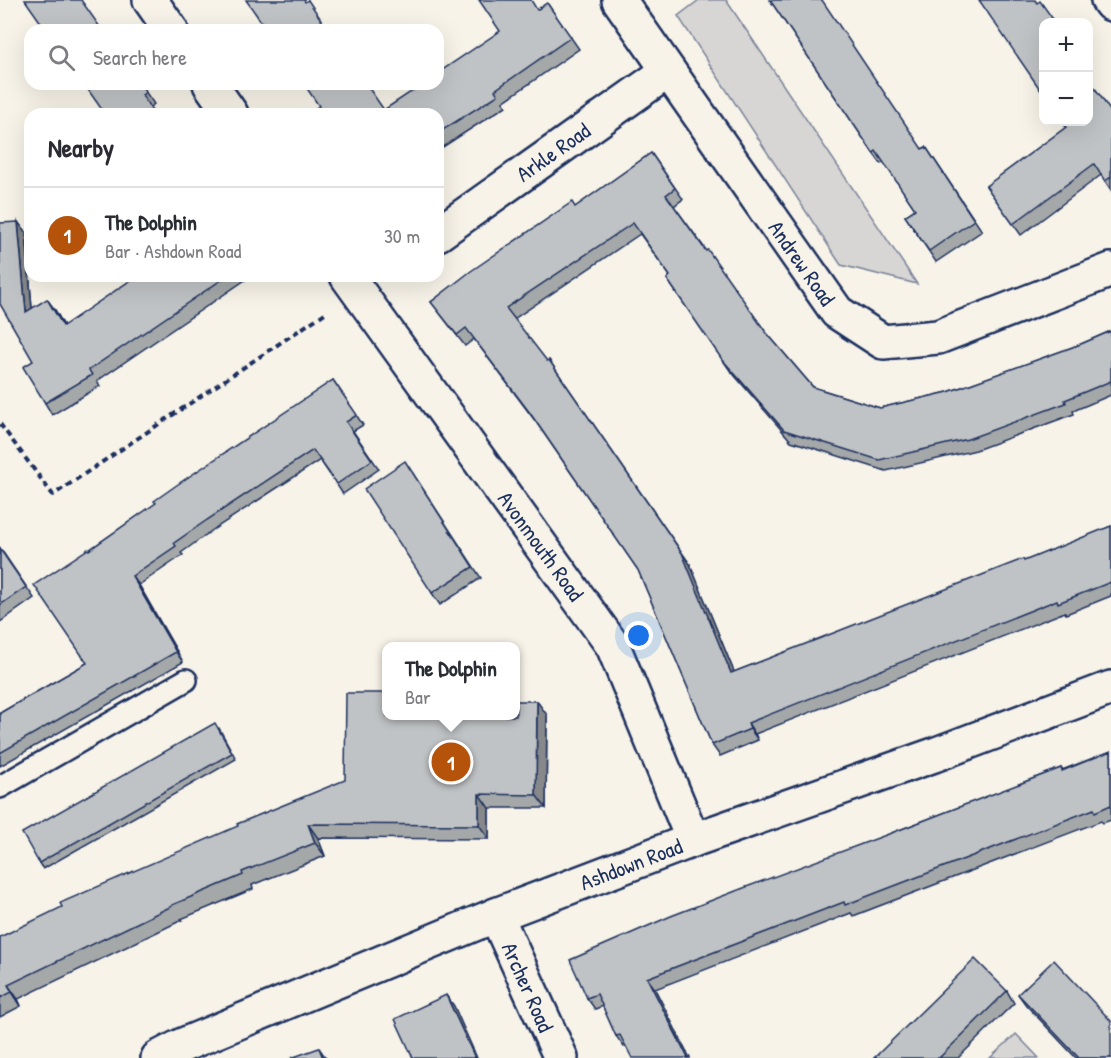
<!DOCTYPE html>
<html lang="en">
<head>
<meta charset="utf-8">
<style>
	:root { --surface:#fff; --page:#f7f7f7; --text:#2b2b33; --muted:#7c7c81; --line:#e1e1e2; --accent:#b45309 }
	body { margin:0; font-family:"Patrick Hand",sans-serif; background:var(--page); color:var(--text) }
	.controls { position:absolute; right:18px; top:18px; display:grid; overflow:hidden; border-radius:12px; box-shadow:0 6px 24px #0002 }
	.controls button { width:54px; height:54px; display:grid; place-items:center; padding:0; border:0; border-bottom:2px solid var(--line); background:var(--surface); color:var(--text); font:30px sans-serif }
	.you { position:absolute; left:639px; top:636px; width:21px; height:21px; margin:-15px; border:4px solid #fff; border-radius:50%; background:#1a73e8; box-shadow:0 0 0 9px #1a73e833 }
	.badge { display:grid; place-items:center; width:39px; height:39px; border-radius:50%; background:var(--accent); color:#fff; font-size:20px; font-weight:700 }
	.pin { position:absolute; translate:-50% -50%; border:3px solid #fff; box-shadow:0 2px 6px #0006 }
	.popup { position:absolute; left:382px; top:642px; width:138px; height:78px; box-sizing:border-box; display:grid; place-content:center; border-radius:12px; background:var(--surface); filter:drop-shadow(0 2px 4px #0005); font-size:20px; white-space:nowrap; color:var(--muted) }
	.popup b { font-size:22px; color:var(--text) }
	.popup::after { content:''; position:absolute; left:50%; top:100%; margin-left:-12px; border:12px solid transparent; border-top-color:var(--surface) }
	.list { margin:0; padding:0; list-style:none }
	h2 { display:flex; justify-content:space-between; align-items:center; height:78px; margin:0; padding:0 24px; font-size:26px }
	h2 small { font-size:20px; font-weight:400; color:var(--muted) }
	.list li { display:grid; grid-template-columns:39px 1fr auto; gap:18px; align-items:center; box-sizing:border-box; height:96px; padding:0 24px; border-top:2px solid var(--line) }
	.list b { display:block; font-size:22px; white-space:nowrap }
	.list p { margin:0; font-size:20px; white-space:nowrap; color:var(--muted) }
	.list em { font-size:20px; font-style:normal; color:var(--muted) }
	.icon { flex:none; width:33px; height:33px; fill:none; stroke:currentColor; stroke-width:2; stroke-linecap:round; stroke-linejoin:round }
	.map { position:relative; flex:none; width:1111px; height:1058px; overflow:hidden }
	.search { position:absolute; background:var(--surface); box-shadow:0 6px 24px #0002; left:24px; top:24px; width:420px; height:66px; display:flex; align-items:center; gap:15px; box-sizing:border-box; padding:0 21px; border-radius:18px; color:var(--muted); font-size:22px }
	.panel { position:absolute; background:var(--surface); box-shadow:0 6px 24px #0002; left:24px; top:108px; width:420px; height:174px; border-radius:18px }
	.map>svg:first-child { display:block }
</style>
</head>
<body>
<div class="map">
<svg width="1111" height="1058" viewBox="0 0 1111 1058">
	<rect width="100%" height="100%" fill="#f7f3e8"/>
	<filter id="ink" filterUnits="userSpaceOnUse"><feTurbulence type="fractalNoise" baseFrequency=".0167" numOctaves="2"/><feDisplacementMap in="SourceGraphic" scale="12" xChannelSelector="R" yChannelSelector="G"/><feConvolveMatrix kernelMatrix="1 2 1 2 8 2 1 2 1" color-interpolation-filters="sRGB"/></filter>
	<g filter="url(#ink)">
		<g fill="#d7d6d4" stroke="#798299" stroke-width="1.5">
			<polygon points="699,0 726,0 917,284 841,265 678,16"/>
			<polygon points="1016,1034 1039,1058 990,1058"/>
		</g>
		<g fill="none" stroke-linecap="round" stroke-linejoin="round">
			<defs>
				<polyline id="lane" points="0,787 186,680"/>
				<g id="street">
					<polyline points="150,0 171,30"/>
					<polyline points="619,0 837,312 883,342 938,337 1111,270"/>
					<polyline points="1108,0 1111,4"/>
					<polyline points="210,84 231,114"/>
					<polyline points="438,234 668,71"/>
					<polyline points="347,276 613,646 693,840"/>
					<polyline points="496,915 561,1058"/>
					<polyline points="158,1058 183,1045 496,915 693,840 934,755 1111,688"/>
				</g>
			</defs>
			<use href="#lane" stroke="#1b2f5e" stroke-width="26"/>
			<use href="#street" stroke="#1b2f5e" stroke-width="38"/>
			<polyline stroke="#1b2f5e" stroke-width="4" stroke-dasharray="6 4.5" stroke-linecap="butt" points="0,424 53,495 325,313"/>
			<use href="#lane" stroke="#f7f3e8" stroke-width="21"/>
			<use href="#street" stroke="#f7f3e8" stroke-width="33"/>
		</g>
		<g fill="#a5a8a9" stroke="#1b2f5e" stroke-width="1.5">
			<polygon points="770,0 922,149 926,147 982,231 936,262 905,216 915,209 884,162 881,164 873,153"/>
			<polygon points="547,3 579,49 503,102 506,106 438,150 438,114 319,106 384,110"/>
			<polygon points="140,84 154,104 150,107 105,114"/>
			<polygon points="1111,111 1111,190 1101,175 1021,235 986,186"/>
			<polygon points="651,153 683,199 674,206 765,331 813,387 880,408 948,392 1081,344 1111,331 1111,395 1073,411 1074,414 976,450 886,471 791,441 729,369 667,279 670,276 640,234 514,319 690,564 734,672 1025,561 1111,526 1111,596 1066,614 1065,612 755,734 758,740 720,756 712,745 638,570 536,422 474,339 465,346 431,302 575,207"/>
			<polygon points="18,222 26,233 32,308 55,310 64,326 137,276 251,276 97,381 100,386 52,415 45,403 33,361"/>
			<polygon points="333,380 363,425 353,431 379,469 343,494 320,460 214,529 181,553 183,555 139,585 183,662 0,766 0,713 87,663 89,550"/>
			<polygon points="412,472 481,578 440,605 432,593"/>
			<polygon points="0,548 34,598 0,622"/>
			<polygon points="547,715 546,808 489,808 489,839 318,838 325,856 252,885 253,889 181,919 182,920 18,999 21,1006 0,1017 0,937"/>
			<polygon points="219,728 236,759 43,869 39,863"/>
			<polygon points="1111,751 1111,820 1103,823 1101,821 853,916 851,913 655,989 626,1046 624,1047 616,1036 603,1006 595,1009 587,998 894,832 1061,768 1062,770"/>
			<polygon points="1007,991 1014,1003 958,1058 874,1058"/>
			<polygon points="1018,994 1111,1058 1076,1058 1026,1005"/>
		</g>
		<g fill="#86888a" stroke="#1b2f5e" stroke-width="1.5">
			<polygon points="18,222 26,233 33,323 26,312"/>
			<polygon points="47,299 55,310 71,338 63,326"/>
			<polygon points="549,360 690,564 739,684 731,673"/>
			<polygon points="132,576 139,585 183,662 176,652"/>
			<polygon points="537,701 547,715 546,808 536,795"/>
			<polygon points="748,723 755,734 758,740 750,729"/>
			<polygon points="479,794 489,808 489,839 479,825"/>
			<polygon points="308,824 318,838 325,856 315,843"/>
			<polygon points="647,978 655,989 690,1058 688,1058"/>
			<polygon points="8,985 18,999 21,1006 12,992"/>
			<polygon points="446,995 454,1006 477,1058 475,1058"/>
			<polygon points="319,1048 326,1058 323,1058"/>
		</g>
		<g fill="#c0c3c5" stroke="#1b2f5e" stroke-width="1.5">
			<polygon points="25,0 81,0 102,30 46,30"/>
			<polygon points="246,0 304,0 305,2 308,0 328,30 267,30"/>
			<polygon points="479,0 531,0 537,10 547,3 571,37 495,90 498,95 438,133 438,114 319,114 316,108 319,106 304,84 366,84 384,110 423,84 438,84 438,73 500,31"/>
			<polygon points="770,0 822,0 922,149 926,147 974,220 929,251 905,216 915,209 876,151 873,153"/>
			<polygon points="979,0 1035,0 1037,3 1040,1 1055,22 1044,22 1044,95"/>
			<polygon points="1089,79 1111,112 1111,177 1105,181 1094,164 1013,224 986,186 1066,127 1062,122 1089,122"/>
			<polygon points="84,84 140,84 146,92 142,95 154,114 105,114"/>
			<polygon points="651,153 675,188 666,195 706,251 708,250 765,331 813,387 880,408 948,392 1081,344 1111,331 1111,381 1065,400 1066,403 968,439 879,460 784,430 721,358 667,279 670,276 633,223 506,308 547,361 549,360 682,553 731,673 1023,559 1024,561 1111,526 1111,582 1058,603 1057,600 748,723 750,729 712,745 638,570 530,413 466,328 457,335 431,302 471,271 572,202 575,207"/>
			<polygon points="18,222 26,312 47,299 63,326 137,276 227,276 89,370 92,375 45,403 23,367 33,361 0,304 0,223"/>
			<polygon points="333,380 357,415 346,422 372,460 337,484 313,450 207,520 174,543 176,546 132,576 176,652 0,753 0,713 87,663 34,585 88,549 89,550 156,503 154,501 181,482"/>
			<polygon points="405,461 473,567 432,593 364,489"/>
			<polygon points="0,549 26,587 0,605"/>
			<polygon points="346,693 387,693 387,716 516,716 516,701 537,701 536,795 479,794 479,825 308,824 315,843 242,872 243,875 172,905 172,906 8,985 12,992 0,998 0,937 62,907 60,903 238,826 237,824 345,780"/>
			<polygon points="215,723 232,753 39,863 22,833"/>
			<polygon points="1111,751 1111,805 1095,812 1094,809 845,905 844,902 647,978 688,1058 632,1058 620,1035 616,1036 597,994 587,998 570,960 671,916 741,889 894,832 1061,768 1062,771"/>
			<polygon points="975,959 1007,991 939,1058 874,1058"/>
			<polygon points="1054,960 1111,1021 1111,1058 1079,1058 1018,994"/>
			<polygon points="446,995 475,1058 413,1058 395,1019"/>
			<polygon points="319,1048 323,1058 291,1058"/>
		</g>
	</g>
	<g text-anchor="middle" dominant-baseline="central" stroke-width="6" stroke-linejoin="round" paint-order="stroke">
		<g font-size="22" fill="#1b2f5e" stroke="#f7f3e8">
			<text transform="translate(553 152) rotate(-35)">Arkle Road</text>
			<text transform="translate(802 263) rotate(55)">Andrew Road</text>
			<text transform="translate(541 546) rotate(54)">Avonmouth Road</text>
			<text transform="translate(631 864) rotate(-21)">Ashdown Road</text>
			<text transform="translate(528 987) rotate(66)">Archer Road</text>
		</g>
	</g>
</svg>
<div class="controls">
<button>+</button>
<button>−</button>
</div>
<div class="you"></div>
<div class="pin badge" style="left:451px;top:762px">1</div>
<div class="popup"><b>The Dolphin</b>Bar</div>
<div class="search"><svg class="icon" aria-label="search" viewBox="0 0 24 24"><circle cx="10" cy="10" r="6"/><path d="M15 15l6 6"/></svg>Search here</div>
<section class="panel">
<h2>Nearby<small></small></h2>
<ul class="list">
<li><span class="badge">1</span><div><b>The Dolphin</b><p>Bar · Ashdown Road</p></div><em>30 m</em></li>
</ul>
</section>
</div>
</body>
</html>
